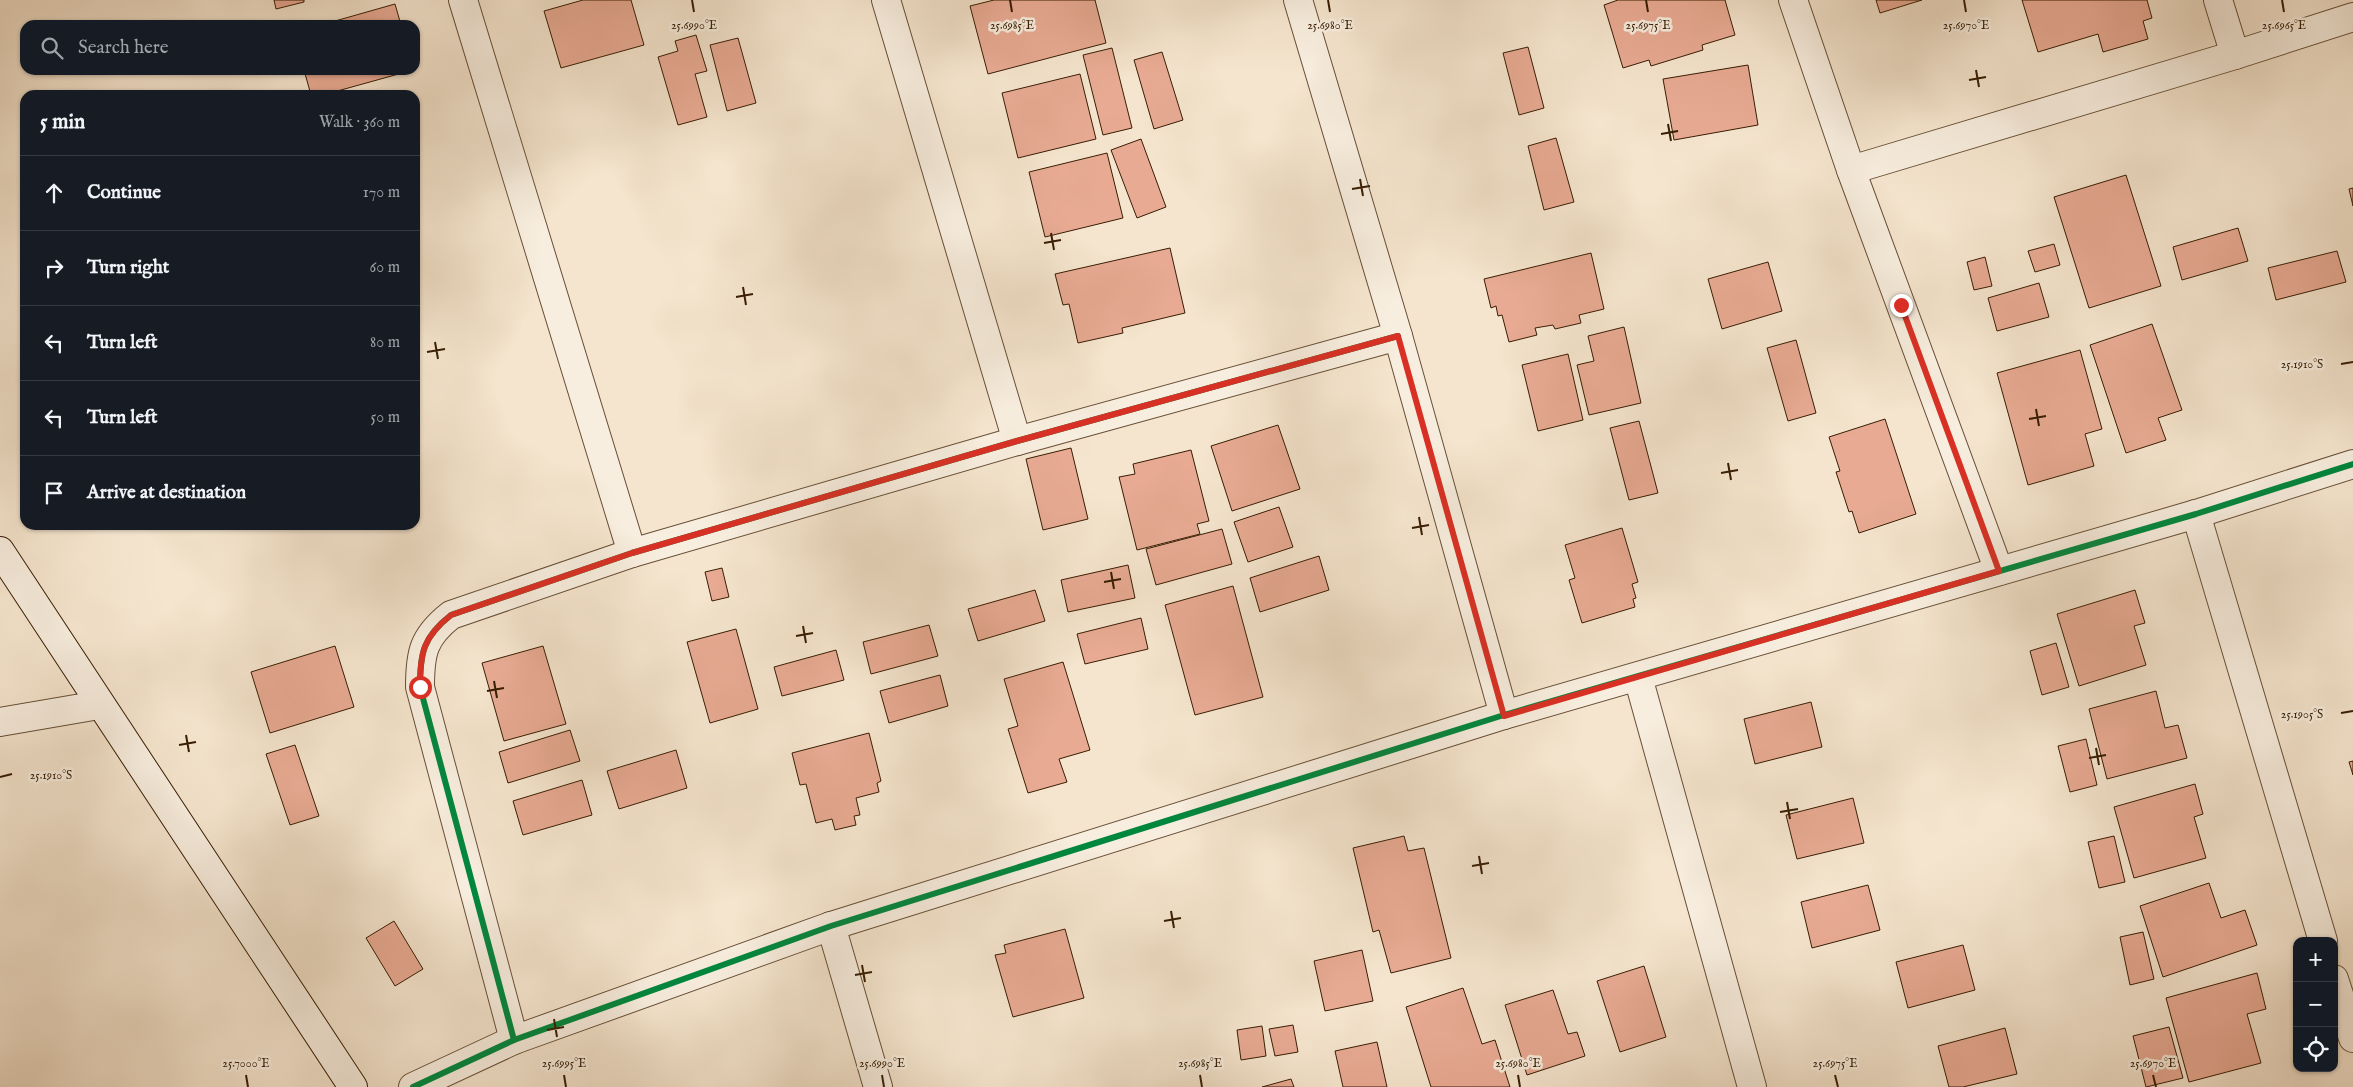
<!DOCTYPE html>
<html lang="en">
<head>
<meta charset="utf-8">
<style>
	:root { --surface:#171b24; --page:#242831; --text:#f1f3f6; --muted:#9ea1a6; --line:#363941 }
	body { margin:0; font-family:"IM FELL English",serif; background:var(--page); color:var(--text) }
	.controls { position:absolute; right:15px; bottom:15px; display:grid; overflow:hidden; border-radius:10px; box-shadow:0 1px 4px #0004 }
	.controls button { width:45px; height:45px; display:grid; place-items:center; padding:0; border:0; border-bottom:1px solid var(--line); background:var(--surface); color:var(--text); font:25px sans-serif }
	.stop { position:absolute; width:15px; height:15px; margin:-11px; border:4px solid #d93025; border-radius:50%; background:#fff }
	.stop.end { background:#d93025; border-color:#fff; box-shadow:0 1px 5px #0008 }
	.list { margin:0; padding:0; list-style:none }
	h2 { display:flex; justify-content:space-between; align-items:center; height:65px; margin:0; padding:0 20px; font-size:21px }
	h2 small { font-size:16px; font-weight:400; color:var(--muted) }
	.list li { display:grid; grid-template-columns:32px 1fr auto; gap:15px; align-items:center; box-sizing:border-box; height:75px; padding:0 20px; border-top:1px solid var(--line) }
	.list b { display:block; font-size:19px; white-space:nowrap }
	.list em { font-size:16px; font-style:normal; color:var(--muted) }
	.icon { flex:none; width:28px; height:28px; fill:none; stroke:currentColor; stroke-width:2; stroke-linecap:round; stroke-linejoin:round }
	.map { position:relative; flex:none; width:2353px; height:1087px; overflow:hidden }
	.search { position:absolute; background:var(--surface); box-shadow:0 1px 4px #0004; left:20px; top:20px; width:400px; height:55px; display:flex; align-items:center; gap:12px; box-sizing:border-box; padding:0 18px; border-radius:15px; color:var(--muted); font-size:19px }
	.panel { position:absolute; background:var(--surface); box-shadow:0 1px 4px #0004; left:20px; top:90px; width:400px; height:440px; border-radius:15px }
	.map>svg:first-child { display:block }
</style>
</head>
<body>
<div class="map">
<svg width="2353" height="1087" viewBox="0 0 2353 1087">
	<rect width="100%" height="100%" fill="#f5e5ce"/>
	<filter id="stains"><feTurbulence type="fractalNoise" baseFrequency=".004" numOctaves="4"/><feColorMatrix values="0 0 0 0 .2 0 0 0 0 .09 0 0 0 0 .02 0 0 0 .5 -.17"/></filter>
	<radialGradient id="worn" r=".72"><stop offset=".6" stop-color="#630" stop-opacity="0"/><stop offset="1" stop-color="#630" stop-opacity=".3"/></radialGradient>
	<g fill="#e8aa93" stroke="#381d03">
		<polygon points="274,0 304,0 304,2 276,9"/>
		<polygon points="583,0 631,0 644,45 561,68 544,11"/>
		<polygon points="994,0 1095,0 1106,43 988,74 970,6"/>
		<polygon points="1725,0 1735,35 1702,45 1703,50 1651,66 1649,60 1623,68 1604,5 1618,0"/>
		<polygon points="1876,0 1922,0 1880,13"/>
		<polygon points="2022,0 2147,0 2152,18 2143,21 2148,39 2103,52 2098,34 2038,52"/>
		<polygon points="395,4 401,25 321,25"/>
		<polygon points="696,35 707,71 695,74 707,117 678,125 658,57 678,51 675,41"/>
		<polygon points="738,38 756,103 727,111 710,45"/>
		<polygon points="1528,47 1544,108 1519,115 1503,53"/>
		<polygon points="1112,48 1132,128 1103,135 1083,55"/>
		<polygon points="1162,52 1183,120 1154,129 1134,60"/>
		<polygon points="1748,65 1758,125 1674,140 1663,79"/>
		<polygon points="304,70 413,70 323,95 311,95"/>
		<polygon points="1080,74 1096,139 1018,158 1002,93"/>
		<polygon points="1556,138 1574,202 1544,210 1528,146"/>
		<polygon points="1141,139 1166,207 1137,218 1111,150"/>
		<polygon points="1107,153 1123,218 1045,237 1029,172"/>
		<polygon points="2126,175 2161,286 2089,308 2054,197"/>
		<polygon points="2353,188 2353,206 2349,189"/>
		<polygon points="2238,228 2248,261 2182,280 2173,247"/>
		<polygon points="2054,244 2060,265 2035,272 2028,251"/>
		<polygon points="1170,248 1185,313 1122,328 1123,333 1078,343 1069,304 1063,305 1055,274"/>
		<polygon points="2337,251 2346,282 2276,300 2268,268"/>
		<polygon points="1591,253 1604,309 1579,315 1581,323 1555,329 1553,325 1535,328 1537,335 1509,342 1502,315 1498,316 1496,306 1491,308 1484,279"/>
		<polygon points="1985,257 1992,286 1974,290 1967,262"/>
		<polygon points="1768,262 1782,311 1722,329 1708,279"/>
		<polygon points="2039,283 2049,317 1997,331 1988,298"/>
		<polygon points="2152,324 2182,410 2158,418 2166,440 2126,453 2090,345"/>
		<polygon points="1624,327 1641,403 1589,415 1577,365 1594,361 1588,336"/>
		<polygon points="1796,340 1816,413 1788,421 1767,348"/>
		<polygon points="2080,350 2102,429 2085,434 2094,466 2028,485 1997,373"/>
		<polygon points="1568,354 1583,420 1538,431 1522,365"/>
		<polygon points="1885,419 1916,514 1859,533 1852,511 1849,512 1836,472 1840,471 1829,437"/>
		<polygon points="1639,421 1658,493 1629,500 1610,428"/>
		<polygon points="1278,425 1300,489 1232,511 1211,446"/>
		<polygon points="1071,448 1088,519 1043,530 1026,459"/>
		<polygon points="1191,450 1209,521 1197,524 1200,534 1137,550 1119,477 1135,474 1133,464"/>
		<polygon points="1279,507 1293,547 1248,562 1234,522"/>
		<polygon points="1622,528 1638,582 1632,584 1636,598 1633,599 1635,607 1582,623 1569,580 1575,578 1565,545"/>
		<polygon points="1222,529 1232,564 1156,585 1146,549"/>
		<polygon points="1319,556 1329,590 1260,612 1250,578"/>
		<polygon points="1128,565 1135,598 1068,612 1061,580"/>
		<polygon points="722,568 729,597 712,601 705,572"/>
		<polygon points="1233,586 1263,697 1195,715 1165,605"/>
		<polygon points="1035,590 1045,621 978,641 968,609"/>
		<polygon points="2135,590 2145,623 2134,626 2146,665 2079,686 2057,614"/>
		<polygon points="1141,618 1148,649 1085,664 1077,634"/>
		<polygon points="929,625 938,656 871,674 863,642"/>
		<polygon points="736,629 758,709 710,723 687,642"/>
		<polygon points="2056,643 2069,687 2042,695 2030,651"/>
		<polygon points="335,646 354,707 270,733 251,672"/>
		<polygon points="543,646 566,724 504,741 482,663"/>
		<polygon points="836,650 844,680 782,696 774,667"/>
		<polygon points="1063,662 1090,750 1059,759 1067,782 1028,793 1008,729 1018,726 1004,679"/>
		<polygon points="940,675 948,706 889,723 880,691"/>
		<polygon points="2156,691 2165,728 2178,725 2187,758 2107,779 2089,709"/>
		<polygon points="1811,702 1822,747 1755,764 1744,719"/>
		<polygon points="570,730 580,761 508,783 499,752"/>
		<polygon points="869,733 881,781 877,783 879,792 856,798 860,815 854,816 856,825 835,830 832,819 816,823 806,784 800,785 792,753"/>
		<polygon points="2086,739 2097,785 2070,792 2058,746"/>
		<polygon points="295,745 319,816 290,825 266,754"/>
		<polygon points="676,750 687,788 619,809 607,771"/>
		<polygon points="2353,761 2353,775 2349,762"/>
		<polygon points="582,780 592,815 523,835 513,801"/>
		<polygon points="2195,784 2203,814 2194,817 2206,858 2134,878 2114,807"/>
		<polygon points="1853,798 1864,843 1797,859 1786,815"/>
		<polygon points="1404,836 1408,851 1424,848 1451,958 1391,973 1379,930 1373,932 1353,848"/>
		<polygon points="2114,836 2125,882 2099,888 2088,842"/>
		<polygon points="2209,883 2221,918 2245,910 2257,945 2163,977 2140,906"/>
		<polygon points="1868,885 1880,930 1812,948 1801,902"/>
		<polygon points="394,921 423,969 395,986 366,938"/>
		<polygon points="1065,929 1084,998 1013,1017 995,955 1006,953 1004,945"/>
		<polygon points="2143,932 2154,979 2130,985 2120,937"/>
		<polygon points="1963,945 1975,990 1908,1008 1896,962"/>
		<polygon points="1362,950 1373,1001 1325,1011 1314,961"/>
		<polygon points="1644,966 1666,1037 1620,1052 1597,981"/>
		<polygon points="2257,973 2266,1009 2247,1014 2261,1063 2189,1082 2166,998"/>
		<polygon points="1463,988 1482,1044 1495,1040 1510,1087 1431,1087 1406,1007"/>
		<polygon points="1553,990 1568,1034 1577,1032 1585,1056 1527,1075 1505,1005"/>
		<polygon points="1293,1025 1298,1052 1275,1056 1269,1029"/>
		<polygon points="1262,1026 1266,1056 1241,1060 1237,1030"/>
		<polygon points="2169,1027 2183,1078 2146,1087 2133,1036"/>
		<polygon points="2005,1028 2017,1074 1963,1087 1949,1087 1938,1046"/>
		<polygon points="1377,1042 1387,1087 1343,1087 1335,1051"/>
		<polygon points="1291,1079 1294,1087 1262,1087"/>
	</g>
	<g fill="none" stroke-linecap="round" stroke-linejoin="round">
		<defs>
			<g id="street">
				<polyline points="463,0 632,553"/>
				<polyline points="886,0 1017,441"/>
				<polyline points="1298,0 1398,336 1504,715"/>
				<polyline points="1793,0 1851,170 1999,571"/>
				<polyline points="2218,0 2235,55"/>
				<polyline points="1851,170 2235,55 2353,17"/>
				<polyline points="2196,514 2323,941"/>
				<polyline points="1638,677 1752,1087"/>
				<polyline points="0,722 99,705"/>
				<polyline points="831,926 878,1087"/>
				<polyline points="2334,979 2353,1038"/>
				<path d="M514,1040L420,687C420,653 423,637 451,615L632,553L1017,441L1398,336"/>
				<polyline points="413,1087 514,1040 831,926 1504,715 2196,514 2353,464"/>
			</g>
			<polyline id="secondary" points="0,551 353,1087"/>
		</defs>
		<use href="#street" stroke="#674f36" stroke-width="30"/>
		<use href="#secondary" stroke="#381d03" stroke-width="30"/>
		<use href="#street" stroke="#f8eedf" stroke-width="28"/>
		<use href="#secondary" stroke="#f8eedf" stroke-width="28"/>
		<defs>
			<g id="cycleway">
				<path d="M514,1040L420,687C420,653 423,637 451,615L632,553L1017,441L1398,336"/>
				<polyline points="413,1087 514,1040 831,926 1504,715 2196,514 2353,464"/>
			</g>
		</defs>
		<use href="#cycleway" stroke="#f8eedf" stroke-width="9"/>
		<use href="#cycleway" stroke="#00873e" stroke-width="6"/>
	</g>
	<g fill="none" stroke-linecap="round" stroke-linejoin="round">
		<path stroke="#d93025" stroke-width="6" d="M420,687C420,653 423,637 451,615L632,553L1017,441L1398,336L1504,716L1999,571L1901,305"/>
	</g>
	<path fill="none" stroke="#381d03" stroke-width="2" d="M692,0L694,12M1010,0L1012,12M1328,0L1330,12M1646,0L1648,12M1964,0L1966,12M2282,0L2284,12M1976,70L1979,87M1969,80L1986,77M1668,124L1671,141M1661,134L1678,131M1360,179L1363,196M1352,189L1370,186M1051,233L1054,250M1044,243L1061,240M743,287L746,305M736,297L753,294M435,342L438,359M427,352L445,349M2341,364L2353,362M2036,409L2039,426M2029,419L2046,416M1728,463L1731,480M1721,473L1738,470M1419,517L1422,535M1412,528L1429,525M1111,572L1114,589M1104,582L1121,579M803,626L806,643M796,636L813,633M494,681L497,698M487,691L504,688M2341,713L2353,711M186,735L189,752M179,745L196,742M2096,748L2099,765M2089,758L2106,755M0,777L12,774M1787,802L1790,819M1780,812L1798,809M1479,856L1482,874M1472,866L1489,863M1171,911L1174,928M1164,921L1181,918M862,965L865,982M855,975L872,972M554,1019L557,1037M547,1030L564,1027M246,1075L248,1087M564,1075L566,1087M882,1075L884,1087M1200,1075L1202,1087M1518,1075L1520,1087M1835,1075L1838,1087M2153,1075L2156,1087"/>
	<g font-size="12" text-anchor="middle" fill="#381d03" stroke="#f8eedf" stroke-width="5" stroke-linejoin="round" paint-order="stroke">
		<text x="694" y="29">25.6990°E</text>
		<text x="1012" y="29">25.6985°E</text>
		<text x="1330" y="29">25.6980°E</text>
		<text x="1648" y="29">25.6975°E</text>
		<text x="1966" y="29">25.6970°E</text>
		<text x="2284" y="29">25.6965°E</text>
		<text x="2302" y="368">25.1910°S</text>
		<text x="2302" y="718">25.1905°S</text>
		<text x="51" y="779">25.1910°S</text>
		<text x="246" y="1067">25.7000°E</text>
		<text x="564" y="1067">25.6995°E</text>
		<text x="882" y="1067">25.6990°E</text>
		<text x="1200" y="1067">25.6985°E</text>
		<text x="1518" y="1067">25.6980°E</text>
		<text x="1835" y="1067">25.6975°E</text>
		<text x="2153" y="1067">25.6970°E</text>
	</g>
	<rect width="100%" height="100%" filter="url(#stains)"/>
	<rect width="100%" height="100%" fill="url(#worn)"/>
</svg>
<div class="controls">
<button>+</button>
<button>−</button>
<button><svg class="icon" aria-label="locate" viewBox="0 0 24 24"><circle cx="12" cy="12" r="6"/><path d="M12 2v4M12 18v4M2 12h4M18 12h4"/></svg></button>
</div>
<div class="stop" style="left:420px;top:687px"></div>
<div class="stop end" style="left:1901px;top:305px"></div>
<div class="search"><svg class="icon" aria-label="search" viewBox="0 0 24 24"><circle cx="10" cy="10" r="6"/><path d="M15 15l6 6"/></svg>Search here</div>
<section class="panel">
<h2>5 min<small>Walk · 360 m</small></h2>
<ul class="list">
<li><svg class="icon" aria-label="ahead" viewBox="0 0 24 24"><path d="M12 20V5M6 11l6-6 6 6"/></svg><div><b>Continue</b></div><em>170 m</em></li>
<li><svg class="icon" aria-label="right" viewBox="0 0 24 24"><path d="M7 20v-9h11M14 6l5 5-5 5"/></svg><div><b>Turn right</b></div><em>60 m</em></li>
<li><svg class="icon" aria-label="left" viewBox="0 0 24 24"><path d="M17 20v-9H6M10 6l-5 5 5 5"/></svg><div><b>Turn left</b></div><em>80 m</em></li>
<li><svg class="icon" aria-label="left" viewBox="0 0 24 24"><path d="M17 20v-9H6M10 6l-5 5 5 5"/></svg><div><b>Turn left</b></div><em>50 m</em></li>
<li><svg class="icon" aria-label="arrive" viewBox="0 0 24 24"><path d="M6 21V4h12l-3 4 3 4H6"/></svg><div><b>Arrive at destination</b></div></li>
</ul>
</section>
</div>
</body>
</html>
